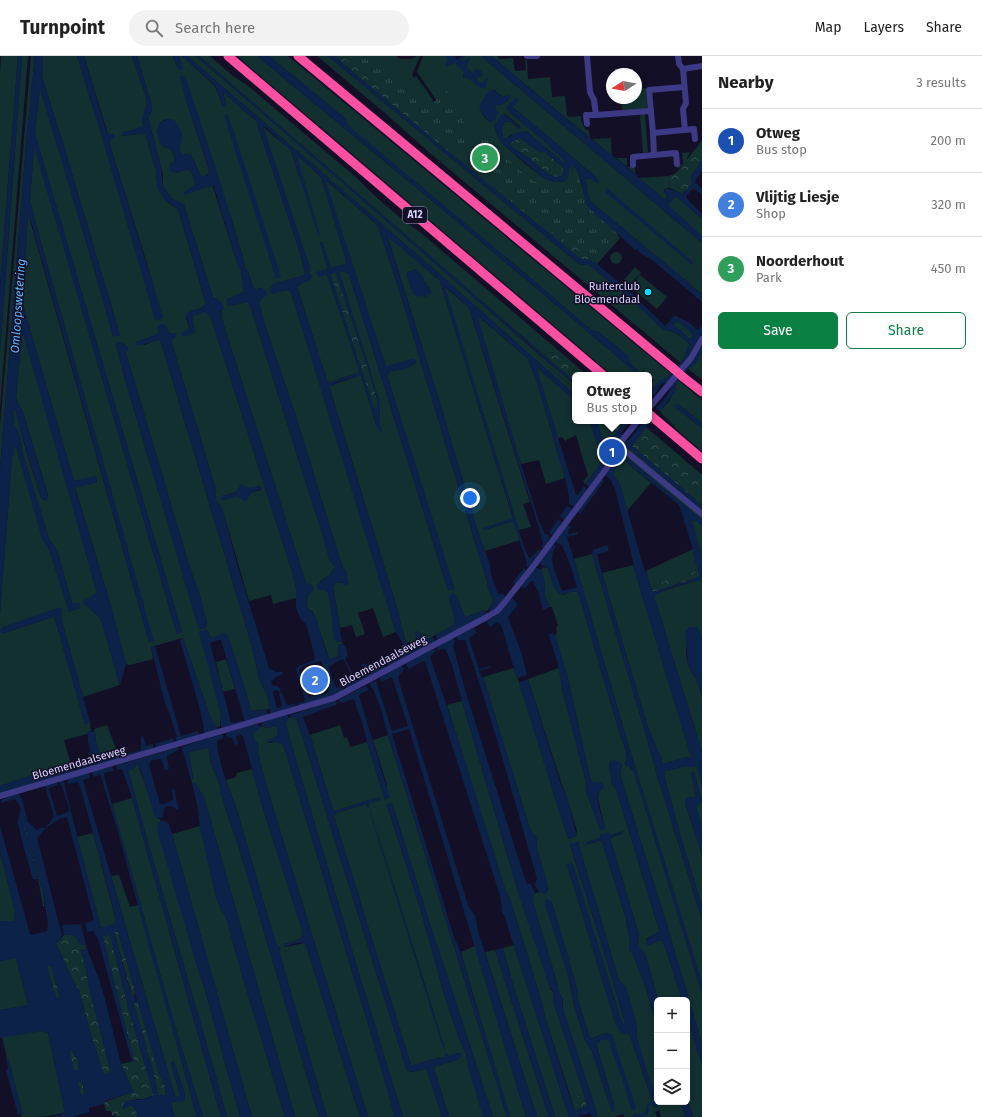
<!DOCTYPE html>
<html lang="en">
<head>
<meta charset="utf-8">
<style>
	:root { --surface:#fff; --page:#f2f2f2; --text:#222; --muted:#767676; --line:#e0e0e0; --accent:#0b8043 }
	body { margin:0; font-family:"Fira Sans",sans-serif; background:var(--page); color:var(--text) }
	.controls { position:absolute; right:12px; bottom:12px; display:grid; overflow:hidden; border-radius:6px; box-shadow:0 2px 6px #0003 }
	.controls button { width:36px; height:36px; display:grid; place-items:center; padding:0; border:0; border-bottom:1px solid var(--line); background:var(--surface); color:var(--text); font:20px sans-serif }
	.compass { position:absolute; left:606px; top:12px; width:36px; height:36px; border-radius:50%; background:var(--surface); box-shadow:0 2px 6px #0003; rotate:259deg }
	.you { position:absolute; left:470px; top:442px; width:14px; height:14px; margin:-10px; border:3px solid #fff; border-radius:50%; background:#1a73e8; box-shadow:0 0 0 6px #1a73e833 }
	.badge { display:grid; place-items:center; width:26px; height:26px; border-radius:50%; background:var(--accent); color:#fff; font-size:13px; font-weight:700 }
	.pin { position:absolute; translate:-50% -50%; border:2px solid #fff; box-shadow:0 1px 4px #0006 }
	.popup { position:absolute; left:572px; top:316px; width:80px; height:52px; box-sizing:border-box; display:grid; place-content:center; border-radius:6px; background:var(--surface); filter:drop-shadow(0 1px 3px #0005); font-size:13px; white-space:nowrap; color:var(--muted) }
	.popup b { font-size:15px; color:var(--text) }
	.popup::after { content:''; position:absolute; left:50%; top:100%; margin-left:-8px; border:8px solid transparent; border-top-color:var(--surface) }
	.list { margin:0; padding:0; list-style:none }
	h2 { display:flex; justify-content:space-between; align-items:center; height:52px; margin:0; padding:0 16px; font-size:17px }
	h2 small { font-size:13px; font-weight:400; color:var(--muted) }
	.list li { display:grid; grid-template-columns:26px 1fr auto; gap:12px; align-items:center; box-sizing:border-box; height:64px; padding:0 16px; border-top:1px solid var(--line) }
	.list b { display:block; font-size:15px; white-space:nowrap }
	.list p { margin:0; font-size:13px; white-space:nowrap; color:var(--muted) }
	.list em { font-size:13px; font-style:normal; color:var(--muted) }
	.actions { display:flex; gap:8px; padding:12px 16px }
	.actions a { flex:1; padding:9px 0; border:1px solid var(--accent); border-radius:6px; text-align:center; font-size:14px; color:var(--accent) }
	.actions .main { background:var(--accent); color:#fff }
	.icon { flex:none; width:22px; height:22px; fill:none; stroke:currentColor; stroke-width:2; stroke-linecap:round; stroke-linejoin:round }
	.map { position:relative; flex:none; width:702px; height:1061px; overflow:hidden }
	header { display:flex; align-items:center; gap:24px; box-sizing:border-box; height:56px; padding:0 20px; background:var(--surface); border-bottom:1px solid var(--line) }
	header strong { font-size:19px }
	nav { display:flex; gap:22px; margin-inline-start:auto; font-size:14px }
	.search { width:280px; height:36px; background:var(--page); display:flex; align-items:center; gap:10px; box-sizing:border-box; padding:0 14px; border-radius:22px; color:var(--muted); font-size:15px }
	main { display:flex }
	aside { flex:1; background:var(--surface) }
	.map>svg:first-child { display:block }
</style>
</head>
<body>
<header>
<strong>Turnpoint</strong>
<div class="search"><svg class="icon" aria-label="search" viewBox="0 0 24 24"><circle cx="10" cy="10" r="6"/><path d="M15 15l6 6"/></svg>Search here</div>
<nav><a>Map</a><a>Layers</a><a>Share</a></nav>
</header>
<main>
<div class="map">
<svg width="702" height="1061" viewBox="0 0 702 1061">
	<defs>
		<pattern id="forest-crowns" width="20" height="18" patternUnits="userSpaceOnUse"><rect width="20" height="18" fill="#12302f"/><path d="M2 6a3 3 0 1 1 6 0M12 15a3 3 0 1 1 6 0" fill="none" stroke="#344d4e"/></pattern>
		<pattern id="park-tufts" width="24" height="20" patternUnits="userSpaceOnUse"><rect width="24" height="20" fill="#12302f"/><path d="M3 7l-1-3M5 7V3M7 7l1-3M15 17l-1-3M17 17v-4M19 17l1-3" fill="none" stroke="#344d4e"/></pattern>
	</defs>
	<rect width="100%" height="100%" fill="#130f26"/>
	<g fill="#12302f" fill-rule="evenodd">
		<polygon points="1,0 18,0 0,230 0,20"/>
		<polygon points="22,0 28,0 0,351 0,296"/>
		<polygon points="31,0 35,0 27,77 0,413 0,371"/>
		<path d="M43,0H77L95,58L155,233L109,86L112,83L115,82L114,79L108,78L84,0H132L146,41L147,48L142,63L144,71L122,77V80L145,77L156,115V123L167,146L178,153L206,248L200,253L191,255L186,262L189,271V273L181,278L183,280L195,276L192,260L203,257H207L211,262L292,516L296,532V542L273,548L271,539L249,545L222,452L216,444L215,430L172,288V284L176,280L169,277L165,269L156,279L136,286L145,289L151,286L159,284L161,286L252,591L260,626L267,638L270,653L251,655L237,607L228,581L225,577C220,578 218,580 213,582L211,581L207,574L200,576L221,660L220,670L217,671L212,667L211,663L183,582L151,591L153,603L130,609L126,608L109,543L75,431L97,426L96,421L74,425L23,249L28,153L31,168L149,586L153,585L35,165L30,144L34,90L177,578L182,576L35,78L40,32L93,209L113,280L120,279L62,84L42,21ZM120,286L126,289L128,293L126,297L190,512L200,540L207,567L206,572L199,573L124,320L116,288ZM260,430L261,434L223,444L222,440Z"/>
		<path d="M137,0H173L178,13L179,0H182L215,30L223,51L226,49L223,36L256,65L300,197L305,217L302,220L273,228L270,233L272,237L288,234L291,236L396,576L383,581L373,552L358,557L365,578L356,581L352,569L340,572L333,530L338,526L348,529L346,516L342,510L294,354L265,269L259,247L261,243V232L256,234L254,233L248,216L245,212L244,205L231,161L186,45L209,114L208,118L204,120H201C198,115 193,100 189,98C189,98 183,98 182,98C177,93 180,86 182,80L165,63L160,67L157,75L161,88L165,92C173,92 175,98 174,106L170,109L176,117L188,113C192,115 194,123 195,127L194,130L185,135L211,130L213,131L237,207L241,214L244,235L242,237L227,243L228,250L235,249L247,246L250,249L284,358L321,474L330,505L335,510C331,519 329,521 320,525V534H325L327,535L329,539L338,586L342,585L343,588L338,589L339,600L331,603L329,602L313,556C301,551 309,539 312,530L306,527L221,260L222,253L217,243L213,241L184,149L173,143L163,131V119L148,61L152,54V50Z"/>
		<polygon points="187,0 196,0 342,126 543,302 542,304 575,333 575,339 436,215"/>
		<path d="M199,0H210L233,20L247,29L357,122C376,142 397,160 420,176L587,319H581L555,296L548,297L544,299Z"/>
		<polygon points="237,0 257,0 448,158 639,319 612,319"/>
		<polygon points="269,0 288,0 671,318 667,322 660,325 649,337 649,327 650,328 651,326 649,324 649,319 643,319 629,306 628,300 599,276 593,275 590,273 515,209 348,70 346,63"/>
		<polygon points="317,0 328,0 580,209 588,208 623,236 663,273 676,277 687,285 689,289 681,307 431,98 386,58"/>
		<path d="M372,0H396L400,3H411L417,0H420L412,19L414,22L416,20C424,32 436,44 438,59Z"/>
		<path d="M423,0H446L448,4L445,11L455,6L464,16L463,21L468,22L481,32L488,21L483,27H479L473,18L466,11L470,1L462,7L461,6L464,0H481L702,187V238L590,145L587,134L586,123L596,121L514,52V50L518,44C513,46 507,48 507,54L548,88V90L563,102L566,106L564,107L526,75L511,79L506,83L503,82L501,72L505,66L510,65L519,73L520,70L505,58L494,69L495,73L500,85L524,107L544,122L547,124L556,126L566,125L569,112L572,110C574,116 572,123 569,129L543,131L476,78L472,77L470,76L437,45L417,16ZM494,34L503,41L507,39L508,44C503,51 500,47 495,50L496,61L491,67C484,62 480,57 480,48C481,47 483,46 484,44C488,38 485,37 494,34Z"/>
		<polygon points="491,0 497,0 499,3 513,2 515,15 526,14 525,4 527,4 528,23 550,21 552,41 565,40 567,59 569,61 582,60 581,61 581,64 585,73 588,74 591,83 611,82 612,100"/>
		<polygon points="630,15 631,18 637,17 639,33 646,32 647,53 622,55 621,42 636,42 636,18 619,18 618,16"/>
		<polygon points="645,58 648,96 643,97 640,59"/>
		<polygon points="263,71 291,94 299,121 297,100 298,100 321,121 347,207 346,208 331,212 322,186 320,186 328,213 316,217 327,219 360,316 328,327 297,231 302,227 311,223 309,217 310,212"/>
		<polygon points="690,96 685,107 678,113 677,109 683,108 682,97"/>
		<polygon points="616,102 627,102 627,111 634,110 636,118"/>
		<polygon points="669,120 670,132 667,132 664,134 667,141 665,144 658,139 658,137 638,122"/>
		<path d="M327,125L378,170L398,230L487,526C489,541 499,541 487,555L485,554L466,561L464,559L457,540L449,541L455,564L453,569L430,582H424L417,575H416V583L415,586H407L405,584L397,552L329,330L361,319L376,369L379,363L380,354L372,321L339,216H345L349,218L448,534L454,533L387,319L390,315L405,313L416,307V305L386,311L326,128V126Z"/>
		<polygon points="675,141 677,141 702,163 702,180 667,149"/>
		<path d="M387,179L440,225L513,463L484,473V474L513,465L520,484L485,495L477,473L443,357ZM416,213L430,234L431,237L415,239L414,233L411,232L407,218V216Z"/>
		<circle cx="616" cy="202" r="6"/>
		<polygon points="635,211 641,217 631,227 628,227 624,224"/>
		<polygon points="640,219 667,241 657,253 630,231"/>
		<polygon points="444,230 469,252 530,446 523,448 531,471 519,474"/>
		<polygon points="479,261 528,303 536,323 565,422 546,428 539,404 521,408 478,264 478,262"/>
		<path d="M678,265L693,278L692,282L690,283C684,279 680,272 673,270L674,267Z"/>
		<path d="M24,278L97,537L89,542L83,547C89,553 97,557 101,564L120,629L83,641L61,562L62,557V553L58,552L1,573L2,577H4L50,562L53,561L55,563L85,668L90,666L91,675L87,676V678L64,684L71,709L44,715L0,730V557L12,401L14,397L13,392L15,391L17,392L18,398L45,487L49,493L69,555L80,552L72,547L57,494L49,483L22,395L21,385L18,375L14,369L13,357L14,353L16,355C22,384 32,413 41,442L44,444L48,439L23,356C21,351 17,347 16,341L22,279Z"/>
		<polygon points="702,291 702,324 686,311"/>
		<polygon points="539,313 575,345 575,365 590,365 602,403 602,406 585,428 583,425 588,420 576,379 565,385 562,381 558,382 537,314"/>
		<polygon points="678,324 702,344 702,367 679,349 676,352 702,372 702,395 677,374 677,373 659,355 669,346 672,339 675,336 676,329"/>
		<path d="M596,365H601C603,373 606,377 613,381L607,394L606,393Z"/>
		<polygon points="630,393 702,454 702,464 626,401 626,398"/>
		<polygon points="622,405 625,405 651,427 627,455 620,428 613,418 614,414"/>
		<polygon points="695,464 702,469 702,502 692,466"/>
		<polygon points="693,493 693,496 700,520 656,528 652,535 646,515"/>
		<polygon points="592,498 643,669 657,719 702,864 702,927 626,681 574,503"/>
		<polygon points="633,509 689,694 693,702 692,702 687,701 664,708 662,707 661,701 657,694 647,668 602,517"/>
		<path d="M543,511L548,512L553,529L563,539L572,535L578,536L621,682C624,689 627,696 627,704L625,706L626,710L630,711L634,716L702,938V988L667,869L621,722L620,718L622,709L611,705L609,709L611,719V727L616,733L659,874V876L646,883V888L649,889L660,884L663,885L682,944H658L646,900L639,891L638,888L639,879L610,782L623,777V775L612,779L601,778L600,782L587,786L588,788L599,785H602L626,863L630,886L629,894L632,896L645,929L657,971V1046H681L685,1061H661L659,1054L655,1056L657,1061H624L623,1058L614,1061H596L597,1059L596,1054L563,953V944L558,934V930L533,846V840L535,837L548,835L547,828L537,793C536,788 537,785 536,780L532,778L530,773L483,621L514,612L515,617L519,626L568,783L576,780L577,775L568,745L561,726L528,623L559,612L563,637L587,730L586,735L600,774L605,772L598,743L600,726H593L590,722L568,622L555,580L557,575L556,571L558,570L552,551H550L545,540L544,537L545,528L543,520L540,515ZM578,786L618,921L637,974L636,978L652,1044L630,980L615,966L567,808L594,877L622,967L624,969L625,967L602,889L570,789ZM545,845H551L553,850L578,936L577,941L589,980L591,983L600,979L609,977L622,1022L611,986L608,984H601L597,988V991L614,1049L612,1056L592,995L585,984L574,949L569,923Z"/>
		<path d="M699,524L701,525L702,527V581L697,571L686,588V596L688,609L696,623L702,640V696L654,540C663,533 688,528 699,524Z"/>
		<polygon points="226,603 235,633 223,636 216,606"/>
		<polygon points="462,645 519,839 551,934 554,936 553,945 584,1038 571,1042 546,964 540,940 512,849 505,833 447,649"/>
		<polygon points="291,661 295,662 297,664 406,1012 408,1015 412,1016 424,1013 427,1014 442,1061 403,1061 360,921 289,680 285,668 288,662"/>
		<polygon points="107,669 118,698 103,702 101,701 96,686 94,673"/>
		<path d="M340,669L344,682L347,681L350,691L367,686L385,744L387,729L373,684L388,679L507,1061H493L448,922L434,881L392,747L387,749L420,852L446,945L460,985L466,998L469,1014L484,1061H449L434,1012L436,1010L459,1003V997L448,1000L445,996V1001L429,1004L414,1009H411L410,1006L334,760L337,757L366,748L368,751H369V748L370,747L380,743L379,741L335,755L333,754L310,679ZM371,755L444,990V993Z"/>
		<path d="M262,670C266,673 271,671 276,670C278,673 279,677 277,680L268,685L269,687L278,686L283,689L288,704L378,1001L395,1061H368L268,735L258,698V688L254,683L253,678L259,672V671Z"/>
		<polygon points="207,692 209,693 211,708 219,726 223,745 239,792 319,1061 295,1061 204,741 195,727 192,727 191,723 193,722 189,698 190,696"/>
		<path d="M137,709H138L157,762L160,763L161,765L158,767L198,914L203,927L240,1061H227C196,946 160,833 129,718V715L134,712Z"/>
		<polygon points="697,709 702,730 702,771 696,750 702,745 694,716 691,717 696,740 685,746 702,800 702,850 681,782 664,719 665,715 682,711 692,711"/>
		<path d="M252,713L260,743L303,877C301,885 291,886 284,888L285,891L304,887L306,889L360,1061H327L279,895L280,891L276,888L269,864L238,758L226,724L236,721L237,717Z"/>
		<polygon points="132,742 221,1061 203,1061 175,970 112,748"/>
		<polygon points="200,770 216,841 221,854 226,861 243,922 285,1061 252,1061 172,778"/>
		<polygon points="93,777 115,861 115,868 109,870 101,872 77,781"/>
		<polygon points="0,797 15,855 14,865 0,865"/>
		<polygon points="119,819 130,851 138,849 197,1061 174,1061 171,1047 177,1045 185,1038 174,1006 172,1005 171,1008 179,1036 179,1040 177,1041 175,1040 111,820"/>
		<polygon points="514,889 569,1061 555,1061 511,922 503,892"/>
		<path d="M475,890L526,1061H510C494,1006 476,951 461,896Z"/>
		<polygon points="495,894 549,1061 537,1061 485,896"/>
		<polygon points="16,902 28,949 0,954 0,905"/>
		<polygon points="687,960 702,1010 702,1061 693,1061 687,1041"/>
		<path d="M42,975L48,977L65,1056C52,1061 35,1061 21,1061L22,1056L8,1002H7L2,981Z"/>
	</g>
	<g fill="url(#forest-crowns)">
		<path d="M334,0H364L440,64L459,66L472,77L479,78L499,96L543,131L562,132L572,124L573,112L572,110H574C583,120 581,139 588,151L620,182L597,208L588,203L581,204L428,79Z"/>
		<polygon points="520,82 540,96 545,96 560,109 564,114 562,120 556,121 549,119 530,103 512,91 510,88 511,86"/>
		<path d="M702,84V105L691,120V128L689,132L682,138L670,132L669,120C680,117 685,105 692,97C695,93 699,89 702,84Z"/>
		<polygon points="333,217 336,217 371,322 377,343 377,352 374,354 330,218"/>
		<polygon points="555,296 581,319 575,319 575,326 544,299 548,297"/>
		<polygon points="542,302 543,302 575,329 575,333 542,304"/>
		<path d="M601,365H617L622,369L613,381C606,377 603,373 601,365Z"/>
		<polygon points="646,371 702,419 702,449 633,391 632,390"/>
		<polygon points="695,516 700,520 699,521 653,536 652,535 656,528"/>
		<polygon points="25,773 26,773 44,842 44,850 43,850 38,823"/>
		<polygon points="118,875 136,938 132,940 114,876"/>
		<polygon points="110,878 128,951 154,1039 144,1043 136,1043 122,1053 131,1049 135,1052 138,1061 117,1061 115,1059 112,1060 111,1055 106,1055 104,1046 130,1037 133,1035 121,1008 134,1005 102,880"/>
		<path d="M64,879C73,878 77,880 80,889H86L87,893L81,894L85,909L89,931L110,1013V1017L105,1018L103,1017L92,982L79,935L71,920L57,890V887Z"/>
		<polygon points="50,909 51,910 60,941 56,942 47,911"/>
		<polygon points="136,945 138,947 159,1017 165,1030 166,1039 158,1039 153,1015 134,948"/>
		<polygon points="72,994 78,1005 79,1014 74,1015 69,995"/>
		<polygon points="82,1025 85,1039 81,1040 78,1028 78,1026"/>
		<polygon points="584,1038 587,1050 576,1055 574,1054 571,1042"/>
	</g>
	<polygon fill="url(#park-tufts)" points="342,0 378,0 414,36 431,50 438,41 446,34 470,78 489,85 530,124 546,129 557,130 576,118 591,150 617,176 618,181 597,206 519,153 487,122"/>
	<g fill="#0c2248" fill-rule="evenodd">
		<polygon points="18,0 22,0 0,296 0,230"/>
		<path d="M35,0H43L42,21L62,84L120,279L113,281L93,209L40,33L35,78L36,81L182,576L177,578L34,91L30,144L35,165L154,585L149,586L28,155L23,249L74,425L96,420L97,426L75,432L109,543L126,608L120,629L101,564C97,557 89,553 83,547V545L97,537L23,278L22,279L16,341C17,347 21,351 23,356L48,440L47,444L46,445L41,442L18,366L16,355L14,354L13,357L14,369L18,375L21,385L22,395L49,483L57,494L72,547H79L80,552L69,556L49,493L42,483L18,398L17,392L15,391L13,392L14,397L12,401L0,557V413L27,77Z"/>
		<polygon points="77,0 84,0 107,77 115,79 115,82 112,83 109,86 163,261 162,263 155,264 95,58"/>
		<path d="M132,0H137L152,50V54L148,61L161,112L163,131L173,143L184,149L213,241L222,246L224,252L221,255V260L306,527L312,530L313,532V535C307,539 304,547 309,554C311,556 314,557 316,561L326,596L329,602L331,603L339,600L338,589L343,588C346,591 348,595 347,600L345,603L354,621L364,616L365,615L361,609L365,607L372,613L382,609H385L386,612L347,633L344,628L353,622L344,604L342,603L330,610C328,617 334,623 335,630L337,632L341,630L343,635L336,638L300,650L299,649L298,647L304,646L305,644L296,613L299,610L314,604L315,602L308,574L305,567L300,562L296,552V532L292,516L211,262L207,257H203L192,260L195,276L185,280H182L181,277L189,273C190,268 185,263 187,257C193,253 201,254 206,248L178,153L165,144L157,132L156,115L145,77L122,80V77L144,70L142,63L147,48L146,41ZM321,605L330,627L328,637L309,641L299,614L303,610Z"/>
		<polygon points="173,0 180,0 183,12 182,14 179,14 178,13"/>
		<path d="M182,0H187L436,215L575,339V345L539,313L537,314L576,439H578L584,430L587,433L575,450H572L569,447V440L565,422L536,323L528,303L483,264L480,261L478,262L521,408L539,465L545,478H546L549,480V482L543,492L541,491L543,488L539,472L469,252L445,230L524,491L529,502L531,501L539,493L541,494L529,511H527L526,509L527,507L513,465L484,474L483,472L513,462L440,225L387,180L443,357L477,473L490,509L491,519L498,538H503L505,540V543L491,556L489,554L492,548L493,544L488,533L487,526L398,230L378,170L328,125L326,126L386,310L412,303H414L416,305V307L405,313L390,315L387,319L455,533L448,534L349,218L345,216H339L379,343L380,354L379,363L382,375L380,376L376,369L361,319L335,327L329,331L397,552L405,584L410,590L413,591H416L421,588L420,586L416,587L415,586L416,583L415,575H417L424,582H430L432,581L435,584V586L390,610L387,608C390,603 398,603 400,597C401,595 401,591 403,588L396,576L380,527L291,236L288,234L273,238L270,236V233L273,228L302,220L305,217L300,197L256,65L223,36V38L226,49V51H223L215,29ZM263,71H265L291,94L318,179H320L297,100H298L321,121L347,207L346,208L331,212L322,185L320,186L328,213L316,216L319,221L327,219L360,316L328,327L297,231L302,227L311,223L312,220L309,217L310,212ZM333,217H336L371,322L377,343V352L375,354L330,218Z"/>
		<polygon points="196,0 199,0 575,326 575,329"/>
		<polygon points="257,0 269,0 346,63 349,70 515,209 590,273 593,275 599,276 628,300 629,302 629,306 643,319 639,319 448,158"/>
		<path d="M328,0H334L428,79L581,203H588L597,208L627,233L665,270L674,260H676L690,267L698,274L702,270V277L687,302L667,326L661,328L656,337L649,344V336L660,325L670,319L681,307L689,289V287L676,277L663,273L623,236L588,208L580,209ZM678,265L693,278L692,282L690,283C684,279 680,272 673,270L674,267Z"/>
		<polygon points="446,0 456,0 455,1 457,4 462,0 464,0 461,6 462,7 471,0 466,11 473,18 475,13 481,14 483,19 476,23 479,27 483,26 489,20 485,32 481,32 468,22 464,22 463,21 464,16 455,7 445,11 448,4"/>
		<polygon points="481,0 491,0 591,83 637,119 638,122 658,137 658,139 665,144 667,141 665,136 666,132 679,136 682,138 684,138 691,128 691,120 702,105 702,115 696,123 695,126 702,133 702,139 694,133 691,134 686,141 690,146 702,158 702,163 677,141 675,141 668,149 702,180 702,187"/>
		<path d="M182,19L185,20C206,81 226,143 244,205L245,212L248,216L254,233L256,234L263,232L267,237L266,240L261,243L259,247L265,269L294,354L342,510L346,516L348,529H344L341,526H338L333,530L342,585L338,586L334,584L330,545L327,535C324,533 321,535 318,533L317,529C320,525 324,524 328,521C331,518 333,514 335,510L330,505L321,474L284,358L250,249L247,246L230,250L227,248V243L242,237L244,235L241,214L237,207L214,131L211,130L185,139L183,137C187,132 193,133 195,127C194,123 192,115 188,113C181,115 174,119 169,114V111L174,106C176,88 166,96 161,88C149,69 170,54 178,69C180,72 182,77 182,81C182,88 177,92 183,98H189C195,103 196,113 201,120H204L208,118L209,113L186,45L180,21Z"/>
		<path d="M491,34H493L503,41L507,39L510,40V42C501,53 504,46 495,50V53L499,57L491,67L482,58L479,49L484,44L485,39Z"/>
		<path d="M516,41L519,44L514,50V52L596,121L600,126L598,128L589,122L586,123L587,134L590,145L702,238V246L651,203L643,199L636,193L635,194L588,151C581,139 584,120 574,110H571C567,114 570,121 566,125L556,126L547,124L544,122L505,90L500,85L494,70L501,59L504,58L521,72L519,73L510,65H506L501,72L503,82L506,83L514,78L526,75L564,107L566,106L563,102L548,90L547,88L507,54L506,53L508,49ZM520,82L530,90H532L539,96H545L560,109L564,114L562,120L556,121L549,119L530,103L512,91L510,88L511,86Z"/>
		<polygon points="226,58 227,58 233,73 281,221 276,223 227,69 225,60"/>
		<polygon points="607,132 693,206 693,208 691,208 605,136"/>
		<polygon points="416,213 424,222 423,225 427,226 427,228 428,230 429,233 430,234 431,237 428,238 426,242 421,239 418,241 415,239 414,239 412,236 414,234 411,233 407,217 407,216"/>
		<polygon points="161,268 163,268 166,269 169,277 176,277 176,280 172,284 172,288 215,430 216,444 222,452 238,511 269,612 276,616 282,616 283,618 276,621 271,626 272,629 278,630 281,635 279,637 279,635 276,634 273,636 276,650 277,652 281,651 282,650 279,638 282,636 286,648 288,649 295,648 295,651 271,658 267,638 260,626 252,591 161,286 159,284 136,290 135,288 136,286 156,279 158,277 157,270"/>
		<polygon points="116,286 120,286 128,290 128,293 126,297 190,512 200,540 207,567 206,572 199,574 124,320 116,287"/>
		<path d="M701,291H702V298L696,307L688,313L678,325L676,329V332L675,337L671,340L667,347L663,351L647,370L632,390L702,449V454L630,393L628,395L624,393L626,391L625,389L617,381L613,388L607,406L589,431L585,428L602,406V403L590,365H596L607,393L610,385L622,369L617,365H621L623,367L625,365H631L621,376C621,380 625,384 628,385L644,365H649V360C655,352 671,339 671,330Z"/>
		<polygon points="676,348 679,349 702,367 702,372 676,352 675,350"/>
		<path d="M622,395L626,398V401L702,464V469L695,464L692,466L702,502V527L701,525L699,524C688,527 662,533 654,540L702,696V730L697,710L692,711H682L665,715L664,719L681,782L702,850V864L657,719L643,669L592,498L593,494L607,489L609,495L597,498L602,517L647,668L657,694L661,701L662,707L664,708L687,701L692,702H693L689,695L633,509H634L615,433L610,423L605,419ZM622,405H625L679,449L693,493V496L700,520L699,521L654,536L652,535L647,518L644,513L620,428L613,418L614,414Z"/>
		<polygon points="602,423 604,425 580,458 578,456"/>
		<polygon points="241,428 250,432 261,430 262,431 261,433 252,436 246,445 237,441 222,444 221,443 222,440 235,437"/>
		<polygon points="567,450 571,452 571,455 564,464 560,460"/>
		<polygon points="558,463 562,467 553,479 551,479 549,476"/>
		<path d="M567,469L571,471L568,475V477L569,478L577,476L578,478L567,481L578,516L626,681L702,927V938L634,716L631,711L626,710L625,705L627,704C627,696 624,689 621,682L578,536C571,534 565,539 559,539L553,529L548,512L541,509L540,505L553,488L556,490C546,503 558,521 562,535L577,531L570,508L562,489L555,486Z"/>
		<polygon points="524,512 526,515 516,529 513,526"/>
		<polygon points="534,512 537,512 541,514 543,520 545,529 545,540 550,551 543,554 538,534 537,534 533,525 531,525 525,533 521,531"/>
		<polygon points="453,537 457,540 464,559 466,561 485,554 488,558 439,584 436,581 437,578 453,569 455,564 449,541 450,539"/>
		<polygon points="513,543 518,548 508,561 521,596 527,619 517,622 515,617 514,612 501,569 497,566 490,571 487,567 488,565 499,557 510,544"/>
		<polygon points="58,552 62,553 62,557 61,562 90,666 85,669 55,563 53,561 50,562 4,577 2,577 0,575 1,573 3,571"/>
		<polygon points="689,571 697,571 702,581 702,640 696,623 688,609 685,575"/>
		<path d="M474,572L477,577L470,581L469,583L479,613L490,610L491,611L479,615L481,620L483,621L530,773C532,778 535,779 538,783L536,789L537,793C540,803 551,831 546,838L545,839L541,836H539L534,828L536,826L537,823C514,743 492,662 465,584H458L457,582V580Z"/>
		<polygon points="207,574 211,581 213,582 223,577 226,577 228,581 237,607 251,655 266,654 268,659 245,666 221,584 219,584 210,587 231,666 234,667 242,664 242,666 221,672 221,660 199,576"/>
		<path d="M553,577L556,582L568,622L590,722L593,726H600L604,729L603,733C602,734 599,736 598,737C595,744 603,764 605,772L600,775L586,735L587,730L563,637L558,608L549,580V578Z"/>
		<polygon points="183,582 211,663 218,673 207,678 204,676 203,674 204,671 199,650 180,584"/>
		<polygon points="453,582 455,585 453,590 466,637 523,817 527,828 531,828 535,837 533,840 533,846 558,930 558,934 562,941 563,953 596,1054 597,1059 596,1061 592,1061 590,1057 578,1061 569,1061 504,859 501,854 502,852 499,837 425,605 423,605 409,613 406,609 407,607 434,593 436,595 431,599 430,601 463,698 505,833 512,849 540,940 546,964 574,1054 576,1055 587,1050 586,1045 553,945 554,936 549,930 519,839 462,645 452,609 446,594 444,593 438,594 437,591"/>
		<polygon points="155,590 181,680 198,675 199,678 197,680 177,686 175,681 177,681 168,653 166,651 151,591"/>
		<path d="M401,610L404,613C403,617 399,618 398,622L468,849L473,857L475,859L478,875L537,1061H526L409,673L392,678L454,881C464,901 468,922 474,943C486,982 499,1021 510,1061H507L385,669L382,656L373,633L371,631L370,627L376,625L392,675L408,670L392,621L381,626L380,623L381,621Z"/>
		<polygon points="528,623 560,726 568,745 577,780 568,783 520,631 519,626"/>
		<polygon points="365,630 366,630 369,634 360,638 359,640 390,742 385,744 367,686 362,666 354,644 352,643 342,647 339,646 338,644"/>
		<polygon points="335,645 337,647 336,649 303,661 310,679 333,754 335,755 379,741 380,744 370,747 369,748 369,751 366,748 337,757 334,760 410,1006 411,1009 414,1009 429,1004 445,1001 445,996 448,1000 459,997 462,998 462,1000 459,1003 436,1010 434,1012 449,1061 442,1061 427,1014 424,1013 412,1016 408,1015 406,1012 297,664 295,662 291,661 290,659"/>
		<path d="M286,659L288,660V662L286,668L289,680L360,921L403,1061H395L394,1059L378,1001L288,704L283,689L278,686H267V685L277,680L278,675L276,670C271,671 266,673 262,670V666Z"/>
		<path d="M257,668L259,669V672L253,678L254,683L258,687L259,691L258,698L268,735L368,1061H360L306,889C301,884 291,889 285,891L284,888C291,886 301,885 303,877L260,743L243,680L241,679L236,680L238,688L235,689L232,682H229L226,680V677Z"/>
		<polygon points="91,675 95,676 96,686 101,701 104,702 118,698 119,703 78,715 75,708 89,704 91,699 88,685 88,679 87,678 87,676"/>
		<polygon points="222,678 223,679 223,683 218,684 217,686 218,697 224,719 238,758 269,864 276,887 280,891 279,895 327,1061 319,1061 239,792 220,736 219,726 211,708 209,693 207,692 190,696 189,698 193,723 191,723 183,696 181,691"/>
		<polygon points="143,680 146,690 153,688 153,692 122,701 122,699 141,694 141,681"/>
		<polygon points="173,682 174,686 157,692 155,688"/>
		<path d="M178,691L179,693C176,697 169,697 167,701L169,713L165,714L161,703L151,704L149,709L160,748H164L173,744L172,733H174L177,747L179,752L178,754L171,750L166,751C162,755 165,758 162,762H157L154,758L142,718L138,709H137L134,712L129,715V718C160,833 196,946 227,1061H221L132,742L122,713L117,714L116,711L118,709Z"/>
		<polygon points="613,704 620,706 622,709 620,718 621,722 667,869 702,988 702,1010 687,960 687,944 682,944 663,885 660,884 649,889 646,888 646,884 659,876 659,874 616,733 611,727 611,719 609,709 611,705"/>
		<polygon points="73,709 74,716 0,738 0,730 44,715"/>
		<polygon points="112,711 113,712 114,715 104,717 104,720 175,970 203,1061 197,1061 149,891 118,776 100,718 94,721 92,716 93,715"/>
		<polygon points="694,716 702,746 696,750 702,771 702,800 685,746 686,742 696,740 691,717"/>
		<path d="M89,717V722L83,724L175,1040L177,1041L179,1040V1036L171,1008L172,1005H174L185,1038V1043L184,1045L174,1046L171,1047L174,1061H138L135,1052L131,1049L122,1053C122,1041 136,1045 144,1043C147,1043 151,1041 154,1039L153,1037L128,951L110,879L103,880L134,1005L132,1006L98,883L93,875L87,876V875L85,867L93,865L94,864L67,761L59,763L47,771L46,769L49,768L54,760L45,730L56,726L58,729L50,731L49,733L57,760L68,756L69,753L62,730L60,728L59,726L63,725L64,726L71,756L101,872L109,870L115,867V861L109,836L81,733L78,726L68,728L67,723ZM118,875L136,938L135,939L138,947L159,1017L165,1030L166,1039H158L153,1015L134,948L136,946L134,939L132,940L130,935L114,876Z"/>
		<polygon points="192,727 195,727 204,741 295,1061 285,1061 243,922 226,861 221,854 216,841 200,772 198,753"/>
		<path d="M18,738L22,743L28,766L37,774L44,771L45,773L37,782L62,880L57,887V890L71,920L79,935L92,982L103,1016L105,1018L110,1016V1013L89,931L85,909L81,894L87,893L99,923L105,943L121,1008L133,1035L130,1037L104,1045V1048L89,1052V1056L76,1060V1061H52L60,1059L65,1056L48,977L42,975L0,982V954L28,949L16,902L0,905V865H14L15,855L0,797V770L30,878L31,879L47,875C50,868 44,851 44,842L26,773H25L38,823L33,824C28,805 22,786 18,768C17,759 25,754 16,744L14,743L2,747L1,745L3,743ZM50,909L51,910L60,941L59,942H56L47,911ZM72,994C77,999 78,1007 79,1014H74L69,995ZM82,1025L85,1037L84,1039L81,1040L78,1028V1026Z"/>
		<polygon points="392,747 434,881 448,922 493,1061 484,1061 481,1055 469,1014 466,998 460,985 446,945 420,852 387,748"/>
		<polygon points="370,755 444,990 444,993 441,986 370,758"/>
		<polygon points="163,764 169,768 172,778 252,1061 240,1061 203,927 198,914 157,774 158,767"/>
		<path d="M623,775V777L611,781L610,782L639,879L638,888L639,891L646,900L658,944H657V971L645,929L632,896L629,894L630,886L626,863L602,785C597,784 591,788 585,788V787L600,782L601,779L608,776L609,778L612,779Z"/>
		<path d="M578,786L618,921L620,925L626,930L637,969L636,978L658,1050L654,1052L652,1049H650L648,1058L642,1061H633L632,1059C636,1058 640,1059 643,1057C649,1054 643,1049 651,1046L652,1044L630,980L628,978C619,979 618,972 615,966L567,808L571,807L573,808L622,967L624,969L625,967L602,889L570,788Z"/>
		<path d="M546,843L551,845L553,850L578,936L577,941L589,980L591,983C598,980 605,976 612,978L636,1051L635,1053L631,1054L622,1022L610,991V986L608,984H601L597,988V991L614,1049L615,1055L612,1056L592,995L585,984L574,949L569,923L545,848V844Z"/>
		<path d="M81,868L86,889H80C77,880 73,878 64,879L62,869Z"/>
		<polygon points="503,892 511,922 555,1061 549,1061 495,894"/>
		<polygon points="6,1002 8,1002 22,1056 21,1058 18,1059 6,1015 8,1012"/>
		<polygon points="687,1041 693,1061 685,1061 681,1046 687,1046"/>
	</g>
	<polygon fill="#130f26" points="654,351 661,356 649,371 642,365 649,365 649,357"/>
	<g fill="none" stroke-linecap="round" stroke-linejoin="round">
		<g stroke="#3d3a85" stroke-width="6">
			<polyline points="527,0 537,0"/>
			<polyline points="587,0 590,36 594,44 596,59 651,55"/>
			<polyline points="678,0 679,8 683,13 686,47 683,53 685,74"/>
			<polyline points="683,13 702,10"/>
			<polyline points="684,31 649,34 653,77 694,73 695,83"/>
			<polyline points="587,68 586,59 596,59"/>
			<polyline points="653,77 654,99 676,97 677,108"/>
			<polyline points="633,109 633,101 654,99"/>
			<polyline points="649,352 691,302 702,283"/>
			<polyline points="618,389 702,458"/>
			<polyline points="0,740 334,642 487,561 497,555 504,547 535,508 609,409 618,389 638,365"/>
		</g>
		<g stroke="#ff4fa3" stroke-width="9">
			<polyline points="228,0 603,319"/>
			<polyline points="298,0 674,313"/>
			<polyline points="683,321 702,336"/>
			<polyline points="649,358 702,403"/>
		</g>
		<polyline stroke="#ff4fa3" stroke-width="9" points="674,313 683,321"/>
	</g>
	<circle fill="#00e5ff" stroke="#130f26" stroke-width="1.5" cx="648" cy="236" r="4"/>
	<g text-anchor="middle" dominant-baseline="central" stroke-width="3" stroke-linejoin="round" paint-order="stroke">
		<rect fill="#130f26" stroke="#9e99be" stroke-width="1" x="403" y="151" width="24" height="16" rx="3"/>
		<g font-size="10" font-weight="bold" fill="#d9d4ff">
			<text x="415" y="159">A12</text>
		</g>
		<g font-size="11" fill="#d9d4ff" stroke="#130f26" text-anchor="end">
			<text x="640" y="230">Ruiterclub<tspan x="640" dy="13">Bloemendaal</tspan></text>
		</g>
		<g font-size="11" fill="#d9d4ff" stroke="#130f26">
			<text transform="translate(383 605) rotate(-28)">Bloemendaalseweg</text>
			<text transform="translate(79 707) rotate(-16)">Bloemendaalseweg</text>
		</g>
		<g font-size="12" font-style="italic" fill="#62b6ff" stroke="#130f26">
			<text transform="translate(18 250) rotate(-86)">Omloopswetering</text>
		</g>
	</g>
</svg>
<div class="controls">
<button>+</button>
<button>−</button>
<button><svg class="icon" aria-label="layers" viewBox="0 0 24 24"><path d="M12 4l9 5-9 5-9-5zM3 14l9 5 9-5"/></svg></button>
</div>
<svg class="compass" viewBox="-18 -18 36 36"><path d="M0-13l5 13h-10z" fill="#e53935"/><path d="M0 13l5-13h-10z" fill="#767676"/></svg>
<div class="you"></div>
<div class="pin badge" style="left:612px;top:396px;background:#1a4fb4">1</div>
<div class="popup"><b>Otweg</b>Bus stop</div>
<div class="pin badge" style="left:315px;top:624px;background:#3f7fe0">2</div>
<div class="pin badge" style="left:485px;top:102px;background:#2e9e5b">3</div>
</div>
<aside>
<h2>Nearby<small>3 results</small></h2>
<ul class="list">
<li><span class="badge" style="background:#1a4fb4">1</span><div><b>Otweg</b><p>Bus stop</p></div><em>200 m</em></li>
<li><span class="badge" style="background:#3f7fe0">2</span><div><b>Vlijtig Liesje</b><p>Shop</p></div><em>320 m</em></li>
<li><span class="badge" style="background:#2e9e5b">3</span><div><b>Noorderhout</b><p>Park</p></div><em>450 m</em></li>
</ul>
<div class="actions"><a class="main">Save</a><a>Share</a></div>
</aside>
</main>
</body>
</html>
